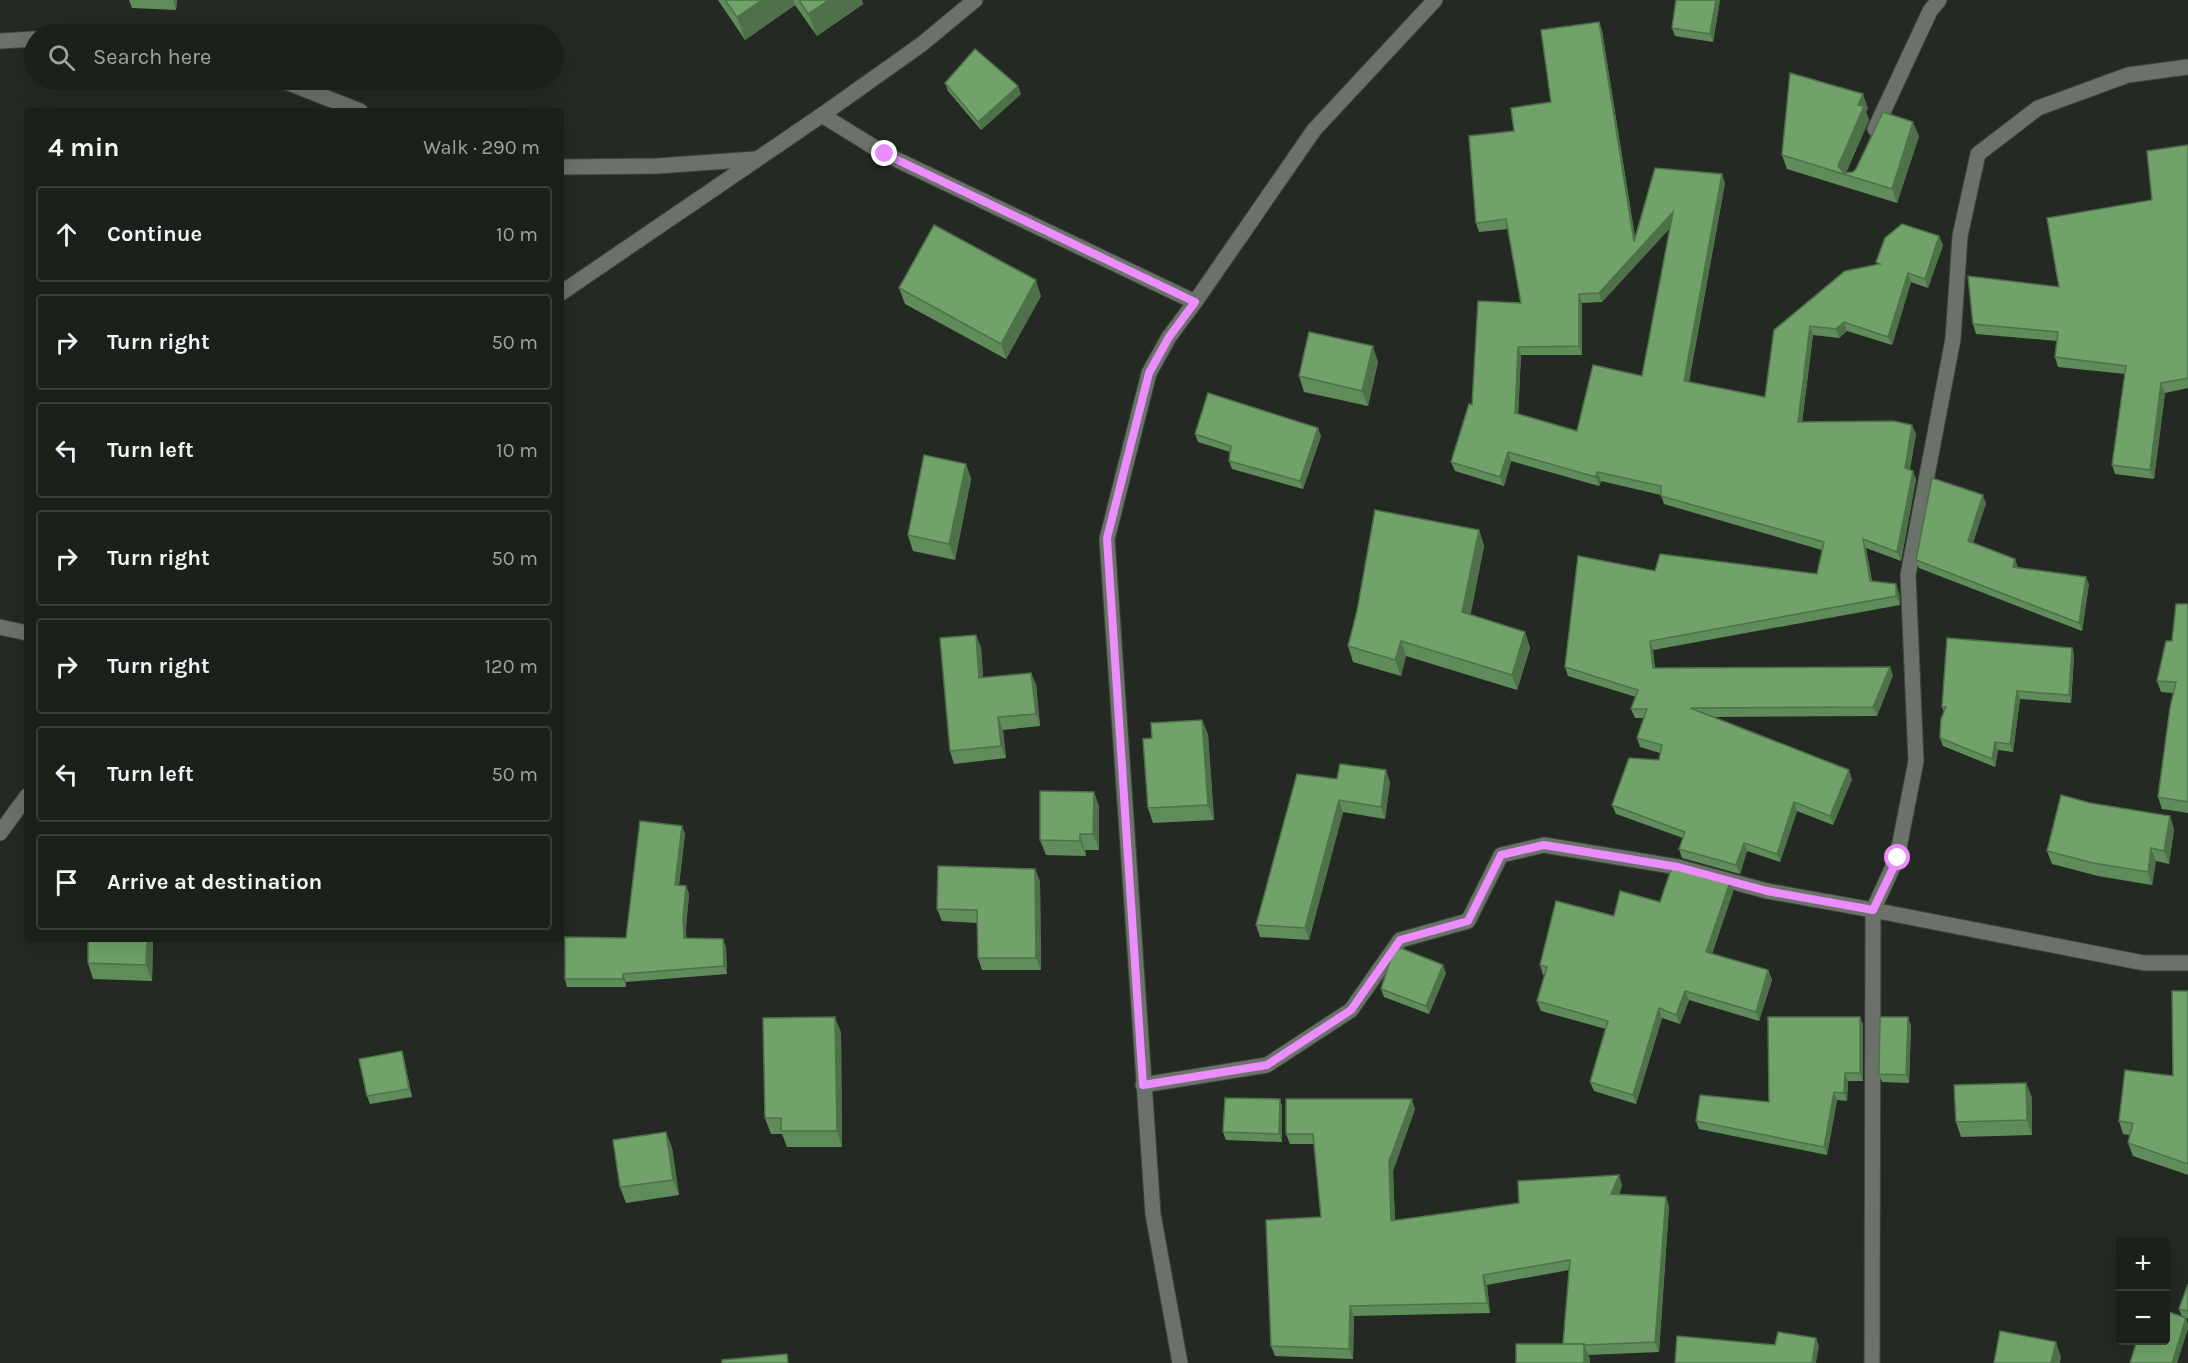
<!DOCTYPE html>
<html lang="en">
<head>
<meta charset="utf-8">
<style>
	:root { --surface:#1b201a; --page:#282d27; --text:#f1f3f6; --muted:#a0a3a2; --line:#393e39 }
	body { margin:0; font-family:Karla,sans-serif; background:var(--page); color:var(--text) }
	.controls { position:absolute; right:18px; bottom:18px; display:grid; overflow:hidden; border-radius:6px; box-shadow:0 6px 24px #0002 }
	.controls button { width:54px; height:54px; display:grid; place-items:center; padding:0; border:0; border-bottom:2px solid var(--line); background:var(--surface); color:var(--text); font:30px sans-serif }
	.stop { position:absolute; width:18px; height:18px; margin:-14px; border:4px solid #eb8dfc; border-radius:50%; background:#fff }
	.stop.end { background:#eb8dfc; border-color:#fff; box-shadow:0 2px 6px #0008 }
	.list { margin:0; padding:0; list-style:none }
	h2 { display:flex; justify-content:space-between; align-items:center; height:78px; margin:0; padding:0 24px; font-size:26px }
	h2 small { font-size:20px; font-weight:400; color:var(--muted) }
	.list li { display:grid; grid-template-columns:39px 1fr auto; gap:18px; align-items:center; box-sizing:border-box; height:96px; margin:0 12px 12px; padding:0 12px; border:2px solid var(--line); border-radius:6px }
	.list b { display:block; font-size:22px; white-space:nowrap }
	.list em { font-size:20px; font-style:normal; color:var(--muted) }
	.icon { flex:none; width:33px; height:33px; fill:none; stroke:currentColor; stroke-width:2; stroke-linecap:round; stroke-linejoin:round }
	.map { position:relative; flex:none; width:2188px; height:1363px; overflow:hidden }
	.search { position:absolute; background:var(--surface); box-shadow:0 6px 24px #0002; left:24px; top:24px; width:540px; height:66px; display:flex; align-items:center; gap:15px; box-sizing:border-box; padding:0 21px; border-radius:33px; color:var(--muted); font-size:22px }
	.panel { position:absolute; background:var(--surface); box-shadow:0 6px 24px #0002; left:24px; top:108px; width:540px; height:834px; border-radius:6px }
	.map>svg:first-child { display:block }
</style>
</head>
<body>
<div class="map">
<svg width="2188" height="1363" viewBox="0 0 2188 1363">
	<rect width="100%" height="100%" fill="#242a23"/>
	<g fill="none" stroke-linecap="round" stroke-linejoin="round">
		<defs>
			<g id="street">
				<polyline points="0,41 34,39"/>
				<polyline points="281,80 360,111"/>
				<polyline points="822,115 885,154 1195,302 1169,337 1149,373 1107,539 1153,1214 1180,1363"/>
				<polyline points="1875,129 1930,11 1939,0"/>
				<polyline points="561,167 657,166 756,159"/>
				<polyline points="561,293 822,115 922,44 975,0"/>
				<polyline points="1195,302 1314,130 1435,0"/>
				<polyline points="0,627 27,633"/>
				<polyline points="0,833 27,796"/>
				<polyline points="1143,1085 1267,1065 1351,1010 1400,940 1468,921 1501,855 1544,845 1678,867 1767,891 1873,910 1897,858 1916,761 1908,575 1953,339 1960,236 1978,154 2038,108 2128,75 2188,67"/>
				<polyline points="1872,1363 1873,910 2144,963 2188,963"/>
			</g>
		</defs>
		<use href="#street" stroke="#3f453e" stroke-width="17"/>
		<use href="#street" stroke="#6b726a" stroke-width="15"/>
	</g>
	<g fill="#608b5a" fill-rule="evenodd">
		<polygon points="129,0 177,0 176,10 132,8"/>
		<polygon points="718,0 862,0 863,4 817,36 795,5 745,40"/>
		<polygon points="1720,0 1713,42 1675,36 1672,28"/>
		<path d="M1599,22L1602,31L1635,237L1725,183L1689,382L1765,397L1774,330L1877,264L1876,262L1943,245L1928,288L1911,282L1892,345L1847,331L1839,338L1813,335L1802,422L1916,434L1910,469L1916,479L1901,561L1866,548L1872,581L1899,593L1900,605L1653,650L1655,668L1893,675L1877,716L1712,717L1852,779L1833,825L1797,811L1780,862L1747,851L1740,874L1682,858L1679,849L1683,838L1616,814L1612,805L1659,760L1660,753L1640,747L1637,738L1644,718H1635L1631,709L1636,697L1568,676L1565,667L1655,571L1817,574L1822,550L1664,504L1661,495L1601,481L1599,486L1511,461L1504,486L1455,471L1451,462L1472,405L1521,303L1508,229L1479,232L1476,223L1514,131L1551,102ZM1670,228L1642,376L1577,431L1518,414L1521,355H1582V303L1602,302Z"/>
		<polygon points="945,83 1021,94 981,130 948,91"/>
		<polygon points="1868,108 1866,112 1869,120 1846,173 1853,172 1919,136 1897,203 1787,169 1782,155"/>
		<polygon points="2188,145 2188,388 2165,393 2154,479 2115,474 2112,465 2125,374 2058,367 2055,357 2057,341 1976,334 1973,324 2059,287 2152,200"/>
		<polygon points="899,288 1041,296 1006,359 905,304"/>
		<polygon points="1378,362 1368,406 1304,392 1299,376"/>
		<polygon points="1195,434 1321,436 1303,489 1232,469 1229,461 1230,452 1198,442"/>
		<polygon points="966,464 971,479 955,560 913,551 908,535"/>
		<polygon points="1986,503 1973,543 2018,568 2089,584 2082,631 1919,568 1916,560"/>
		<polygon points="1479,530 1484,546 1470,615 1525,632 1530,648 1517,690 1406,656 1401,676 1353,662 1348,646 1357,611"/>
		<polygon points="2188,604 2188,813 2162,809 2158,797 2173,693 2161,692 2157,681 2172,641"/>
		<polygon points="981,647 983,678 1031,673 1036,685 1040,726 1003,730 1006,758 954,764 950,751"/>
		<polygon points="2072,648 2074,656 2071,703 2020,699 2013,752 1998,750 1995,767 1943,746 1940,738 1944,712 1942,707"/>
		<polygon points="1202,720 1208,735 1214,820 1153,823 1148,808 1152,738"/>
		<polygon points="1337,779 1390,782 1385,819 1343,812 1309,940 1260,937 1256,925"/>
		<polygon points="1094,792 1099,807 1099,850 1085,850 1086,856 1046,855 1040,840"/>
		<polygon points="682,826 685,834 679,885 686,886 689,894 686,927 686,938 726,947 727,974 626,982 626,987 567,987 565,979 626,938"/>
		<polygon points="2174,829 2169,864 2156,861 2152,885 2098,876 2052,864 2047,851"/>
		<polygon points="1035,869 1040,882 1041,970 982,970 978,958 977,923 942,921 937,909"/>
		<polygon points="1730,882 1733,892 1712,954 1768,970 1772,980 1759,1021 1689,1000 1680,1024 1662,1018 1636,1104 1594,1091 1590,1082 1606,1029 1541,1011 1537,1001 1545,975 1543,975 1540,965 1660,902"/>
		<polygon points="88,939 153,939 152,981 93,979 88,963"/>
		<polygon points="1446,973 1429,1014 1384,997 1381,989"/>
		<polygon points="2188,991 2188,1175 2133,1156 2128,1143 2130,1135 2123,1134 2119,1121 2173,1076"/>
		<polygon points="1860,1017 1863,1025 1863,1081 1848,1081 1847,1101 1837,1100 1827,1155 1699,1129 1696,1121 1769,1102"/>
		<polygon points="1911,1025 1909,1083 1882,1082 1879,1074"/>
		<polygon points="841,1032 842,1147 787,1147 782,1134 771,1134 765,1118"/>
		<polygon points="404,1059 412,1097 370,1104 367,1096"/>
		<polygon points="2026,1083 2032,1098 2032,1135 1961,1137 1956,1122"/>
		<polygon points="1280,1099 1282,1107 1282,1142 1226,1140 1223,1132"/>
		<polygon points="1415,1109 1393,1171 1395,1220 1519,1203 1622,1185 1619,1195 1666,1197 1669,1207 1659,1352 1588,1355 1590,1359 1563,1344 1569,1270 1487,1285 1490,1313 1354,1316 1353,1359 1275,1356 1271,1346 1321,1217 1314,1144 1290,1144 1286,1134"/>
		<polygon points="666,1132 672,1148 679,1195 626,1203 620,1187"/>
		<polygon points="2188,1284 2188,1318 2185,1318 2188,1324 2188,1328 2177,1363 2182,1317 2179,1309"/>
	</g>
	<g fill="#4e714a">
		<polygon points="173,0 177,0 176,10"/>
		<polygon points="762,0 793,0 795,5 745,40 737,17"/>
		<polygon points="829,0 862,0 863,4 817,36 808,14"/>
		<polygon points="1716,0 1720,0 1713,42 1710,34"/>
		<polygon points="1599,22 1602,31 1637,250 1634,242"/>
		<polygon points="1018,86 1021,94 981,130 978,122"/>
		<polygon points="1863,94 1868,108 1866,112 1869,120 1845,175 1838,166 1858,105"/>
		<polygon points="1913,122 1919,136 1897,203 1892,189"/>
		<polygon points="1722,174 1725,183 1687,390 1684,381"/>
		<polygon points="1673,212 1676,221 1602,302 1599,293"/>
		<polygon points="1939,236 1943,245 1928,288 1925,279"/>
		<polygon points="1908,273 1911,282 1892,345 1888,337"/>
		<polygon points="1036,280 1041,296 1006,359 1001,344"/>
		<polygon points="1579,294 1582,303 1582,355 1579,346"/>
		<polygon points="1844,322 1847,331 1839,338 1836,329"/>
		<polygon points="1810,326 1813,335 1801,431 1798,422"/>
		<polygon points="1373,346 1378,362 1368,406 1362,391"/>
		<polygon points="1518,347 1521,355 1518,421 1515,413"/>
		<polygon points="2161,383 2165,393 2154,479 2150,470"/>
		<polygon points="1912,425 1916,434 1908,477 1905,468"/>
		<polygon points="1318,428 1321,436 1303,489 1300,481"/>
		<polygon points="1508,452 1511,461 1504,486 1500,477"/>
		<polygon points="966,464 971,479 955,560 949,544"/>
		<polygon points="1913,471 1916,479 1901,561 1897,552"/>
		<polygon points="1597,472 1601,481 1599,486 1596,477"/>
		<polygon points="1983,495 1986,503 1971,549 1968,541"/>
		<polygon points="1479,530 1484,546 1468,628 1462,612"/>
		<polygon points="1863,539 1866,548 1873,590 1870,581"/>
		<polygon points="2015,559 2018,567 2013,567"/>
		<polygon points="2086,577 2089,584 2082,631 2079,623"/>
		<polygon points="1896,584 1899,593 1900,605 1896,596"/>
		<polygon points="1525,632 1530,648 1517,690 1512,675"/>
		<polygon points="976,635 981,647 984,690 979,678"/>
		<polygon points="1401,641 1406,656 1401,676 1395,660"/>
		<polygon points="1650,641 1653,650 1656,677 1653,668"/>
		<polygon points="2072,648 2074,656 2071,703 2069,695"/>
		<polygon points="1890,667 1893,675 1877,716 1873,707"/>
		<polygon points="1031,673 1036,685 1040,726 1036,714"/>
		<polygon points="2017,691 2020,699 2013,752 2010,744"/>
		<polygon points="998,717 1003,730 1006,758 1001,746"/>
		<polygon points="1202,720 1208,735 1214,820 1208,805"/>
		<polygon points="1995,742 1998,750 1995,767 1992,759"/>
		<polygon points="1386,770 1390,782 1385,819 1381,807"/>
		<polygon points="1849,770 1852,779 1833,825 1830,816"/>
		<polygon points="1094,792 1099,807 1099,850 1093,834"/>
		<polygon points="1339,800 1343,812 1309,940 1305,928"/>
		<polygon points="1794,802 1797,811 1780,862 1777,854"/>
		<polygon points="2170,816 2174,829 2169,864 2164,851"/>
		<polygon points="682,826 685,834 678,893 675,885"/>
		<polygon points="1080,834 1085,850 1086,856 1080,841"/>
		<polygon points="1744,843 1747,851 1740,874 1736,865"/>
		<polygon points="2151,848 2156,861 2152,885 2148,872"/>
		<polygon points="1035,869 1040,882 1041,970 1036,958"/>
		<polygon points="1730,882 1733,892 1709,961 1706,952"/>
		<polygon points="686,886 689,894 686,927 687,946 684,938 683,919"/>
		<polygon points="147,939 153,939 152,981 146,965"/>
		<polygon points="723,939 726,947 727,974 724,966"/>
		<polygon points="1443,965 1446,973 1429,1014 1426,1006"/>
		<polygon points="1768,970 1772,980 1759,1021 1756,1012"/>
		<polygon points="623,974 626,982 626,987 623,979"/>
		<polygon points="1685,991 1689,1000 1680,1024 1676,1015"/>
		<polygon points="1659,1008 1662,1018 1636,1104 1633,1095"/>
		<polygon points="835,1017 841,1032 842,1147 837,1131"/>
		<polygon points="1860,1017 1863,1025 1863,1081 1860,1073"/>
		<polygon points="1908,1017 1911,1025 1909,1083 1906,1075"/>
		<polygon points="402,1051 404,1059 412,1097 409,1089"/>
		<polygon points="1845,1073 1848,1081 1847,1101 1844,1093"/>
		<polygon points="2026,1083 2032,1098 2032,1135 2027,1120"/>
		<polygon points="1834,1092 1837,1100 1827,1155 1824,1147"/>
		<polygon points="1280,1099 1282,1107 1282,1142 1279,1134"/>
		<polygon points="1412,1099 1415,1109 1393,1171 1395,1231 1391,1221 1389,1161"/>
		<polygon points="666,1132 672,1148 679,1195 673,1180"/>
		<polygon points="1619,1175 1622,1185 1615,1204 1611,1194"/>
		<polygon points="1666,1197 1669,1207 1659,1352 1655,1342"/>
		<polygon points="1483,1275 1487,1285 1490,1313 1487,1303"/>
		<polygon points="1350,1306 1354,1316 1353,1359 1349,1349"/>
		<polygon points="2186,1318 2188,1324 2188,1328 2177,1363 2172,1363"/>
		<polygon points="1816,1338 1819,1346 1816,1363 1812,1363"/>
		<polygon points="2056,1342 2061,1357 2060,1363 2051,1363"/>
		<polygon points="1584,1344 1590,1359 1590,1363 1584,1363"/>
	</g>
	<g fill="#70a269" stroke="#4e714a" stroke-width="1.5" fill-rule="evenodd">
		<polygon points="725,0 762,0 737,17"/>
		<polygon points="799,0 829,0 808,14"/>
		<polygon points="1676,0 1716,0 1710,34 1672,28"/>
		<path d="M1599,22L1634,242L1655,168L1722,174L1684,381L1765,397L1774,330L1845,271L1880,264L1876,262L1885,238L1902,224L1939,236L1925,279L1908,273L1888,337L1844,322L1836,329L1810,326L1798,422L1893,421L1912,425L1905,468L1913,471L1897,552L1863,539L1870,581L1896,584V596L1650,641L1653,668L1890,667L1873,707L1690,708L1849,770L1830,816L1794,802L1777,854L1744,843L1736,865L1679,849L1685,832L1612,805L1629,758L1659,760L1662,745L1637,738L1647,709H1631L1638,690L1565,667L1578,556L1655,571L1660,554L1817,574L1824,542L1661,496V486L1597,472L1596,477L1508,452L1500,477L1451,462L1469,404L1472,405L1478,301L1521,303L1506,219L1476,223L1469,136L1514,131L1511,108L1551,102L1541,30ZM1673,212L1642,376L1593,365L1577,431L1515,413L1518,347L1579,346V294L1599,293Z"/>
		<polygon points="975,49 1018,86 978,122 945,83"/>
		<polygon points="1790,73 1863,94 1858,105 1864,106 1838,166 1844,173 1853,172 1856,169 1883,112 1913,122 1892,189 1782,155"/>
		<polygon points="2188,145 2188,378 2161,383 2150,470 2112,465 2126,366 2055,357 2058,332 1973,324 1968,276 2059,287 2047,218 2152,200 2147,151"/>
		<polygon points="934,225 1036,280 1001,344 899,288"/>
		<polygon points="1309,332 1373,346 1362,391 1299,376"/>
		<polygon points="1208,393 1318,428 1300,481 1229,461 1231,446 1195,434"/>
		<polygon points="924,455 966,464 949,544 908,535"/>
		<polygon points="1932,478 1983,495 1968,541 2015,559 2013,567 2086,577 2079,623 1916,560"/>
		<polygon points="1375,510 1479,530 1462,612 1525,632 1512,675 1401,641 1395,660 1348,646 1357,611"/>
		<polygon points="2176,604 2188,604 2188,802 2158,797 2170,708 2176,682 2157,681 2166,641 2172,641"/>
		<polygon points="976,635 979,678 1031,673 1036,714 998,717 1001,746 950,751 940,638"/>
		<polygon points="1947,638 2072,648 2069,695 2017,691 2010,744 1995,742 1992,759 1940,738 1941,719 1946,707 1942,707"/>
		<polygon points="1202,720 1208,805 1148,808 1143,739 1152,738 1151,723"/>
		<polygon points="1340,764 1386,770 1381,807 1339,800 1305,928 1256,925 1297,774 1337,779"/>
		<polygon points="1040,791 1094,792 1093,834 1080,834 1080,841 1040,840"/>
		<polygon points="2061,795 2090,803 2170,816 2164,851 2151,848 2148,872 2093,863 2047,851"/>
		<polygon points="640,821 682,826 675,885 686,886 683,919 684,938 723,939 724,966 623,974 623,979 565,979 565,937 626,938"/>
		<polygon points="938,866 1035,869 1036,958 978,958 977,910 937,909"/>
		<polygon points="1672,867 1730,882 1706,952 1768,970 1756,1012 1685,991 1676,1015 1659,1008 1633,1095 1590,1082 1608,1021 1537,1001 1547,967 1540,965 1556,901 1614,916 1620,891 1660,902"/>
		<polygon points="88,939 147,939 146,965 88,963"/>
		<polygon points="1398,947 1443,965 1426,1006 1381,989 1391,958"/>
		<polygon points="2172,991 2188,991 2188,1164 2128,1143 2133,1123 2119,1121 2125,1070 2173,1076"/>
		<polygon points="835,1017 837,1131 781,1131 781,1118 765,1118 763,1018"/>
		<polygon points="1768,1017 1860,1017 1860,1073 1845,1073 1844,1093 1834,1092 1824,1147 1696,1121 1700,1095 1769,1102"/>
		<polygon points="1880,1017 1908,1017 1906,1075 1879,1074"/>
		<polygon points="402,1051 409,1089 367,1096 359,1059"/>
		<polygon points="2026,1083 2027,1120 1956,1122 1954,1085"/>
		<polygon points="1225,1098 1280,1099 1279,1134 1223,1132"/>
		<polygon points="1286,1099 1412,1099 1389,1161 1391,1221 1519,1203 1518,1181 1619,1175 1611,1194 1666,1197 1655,1342 1584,1345 1584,1344 1563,1344 1570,1260 1483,1275 1487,1303 1350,1306 1349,1349 1271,1346 1266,1220 1321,1217 1313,1134 1286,1134"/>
		<polygon points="666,1132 673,1180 620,1187 613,1140"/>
		<polygon points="2188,1284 2188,1311 2179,1309"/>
		<polygon points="2166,1311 2186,1318 2172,1363 2130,1363 2137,1341 2166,1341"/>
		<polygon points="2000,1331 2056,1342 2051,1363 1994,1363"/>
		<polygon points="1778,1332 1816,1338 1812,1363 1675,1363 1677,1336 1775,1345"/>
		<rect x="1516" y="1344" width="68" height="19"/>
		<polygon points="787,1354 788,1363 722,1363 722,1360"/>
	</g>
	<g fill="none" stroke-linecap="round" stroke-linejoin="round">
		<polyline stroke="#eb8dfc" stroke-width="8" points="885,154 1195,302 1169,337 1149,373 1107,538 1143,1085 1267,1065 1351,1010 1400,940 1468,921 1501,855 1544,845 1678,867 1767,891 1873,910 1898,858"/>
	</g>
</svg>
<div class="controls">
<button>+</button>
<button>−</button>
</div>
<div class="stop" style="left:1898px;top:858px"></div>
<div class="stop end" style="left:885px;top:154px"></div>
<div class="search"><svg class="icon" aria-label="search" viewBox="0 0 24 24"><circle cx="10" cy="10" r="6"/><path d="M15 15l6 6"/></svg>Search here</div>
<section class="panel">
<h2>4 min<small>Walk · 290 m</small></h2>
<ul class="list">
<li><svg class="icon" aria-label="ahead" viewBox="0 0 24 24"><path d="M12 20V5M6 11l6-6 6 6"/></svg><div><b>Continue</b></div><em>10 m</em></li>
<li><svg class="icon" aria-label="right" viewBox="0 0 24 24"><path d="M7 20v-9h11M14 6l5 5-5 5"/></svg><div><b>Turn right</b></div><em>50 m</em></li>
<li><svg class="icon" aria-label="left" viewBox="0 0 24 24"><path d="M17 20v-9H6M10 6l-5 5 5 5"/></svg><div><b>Turn left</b></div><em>10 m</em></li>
<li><svg class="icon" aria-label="right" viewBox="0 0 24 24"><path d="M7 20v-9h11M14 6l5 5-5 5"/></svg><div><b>Turn right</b></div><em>50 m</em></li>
<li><svg class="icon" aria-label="right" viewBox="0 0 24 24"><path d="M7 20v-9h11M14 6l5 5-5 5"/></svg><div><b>Turn right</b></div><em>120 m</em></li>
<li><svg class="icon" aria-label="left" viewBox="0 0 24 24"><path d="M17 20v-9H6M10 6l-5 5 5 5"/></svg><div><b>Turn left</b></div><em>50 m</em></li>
<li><svg class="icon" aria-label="arrive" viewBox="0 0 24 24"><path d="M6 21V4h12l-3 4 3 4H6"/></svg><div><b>Arrive at destination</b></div></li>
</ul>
</section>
</div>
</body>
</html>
